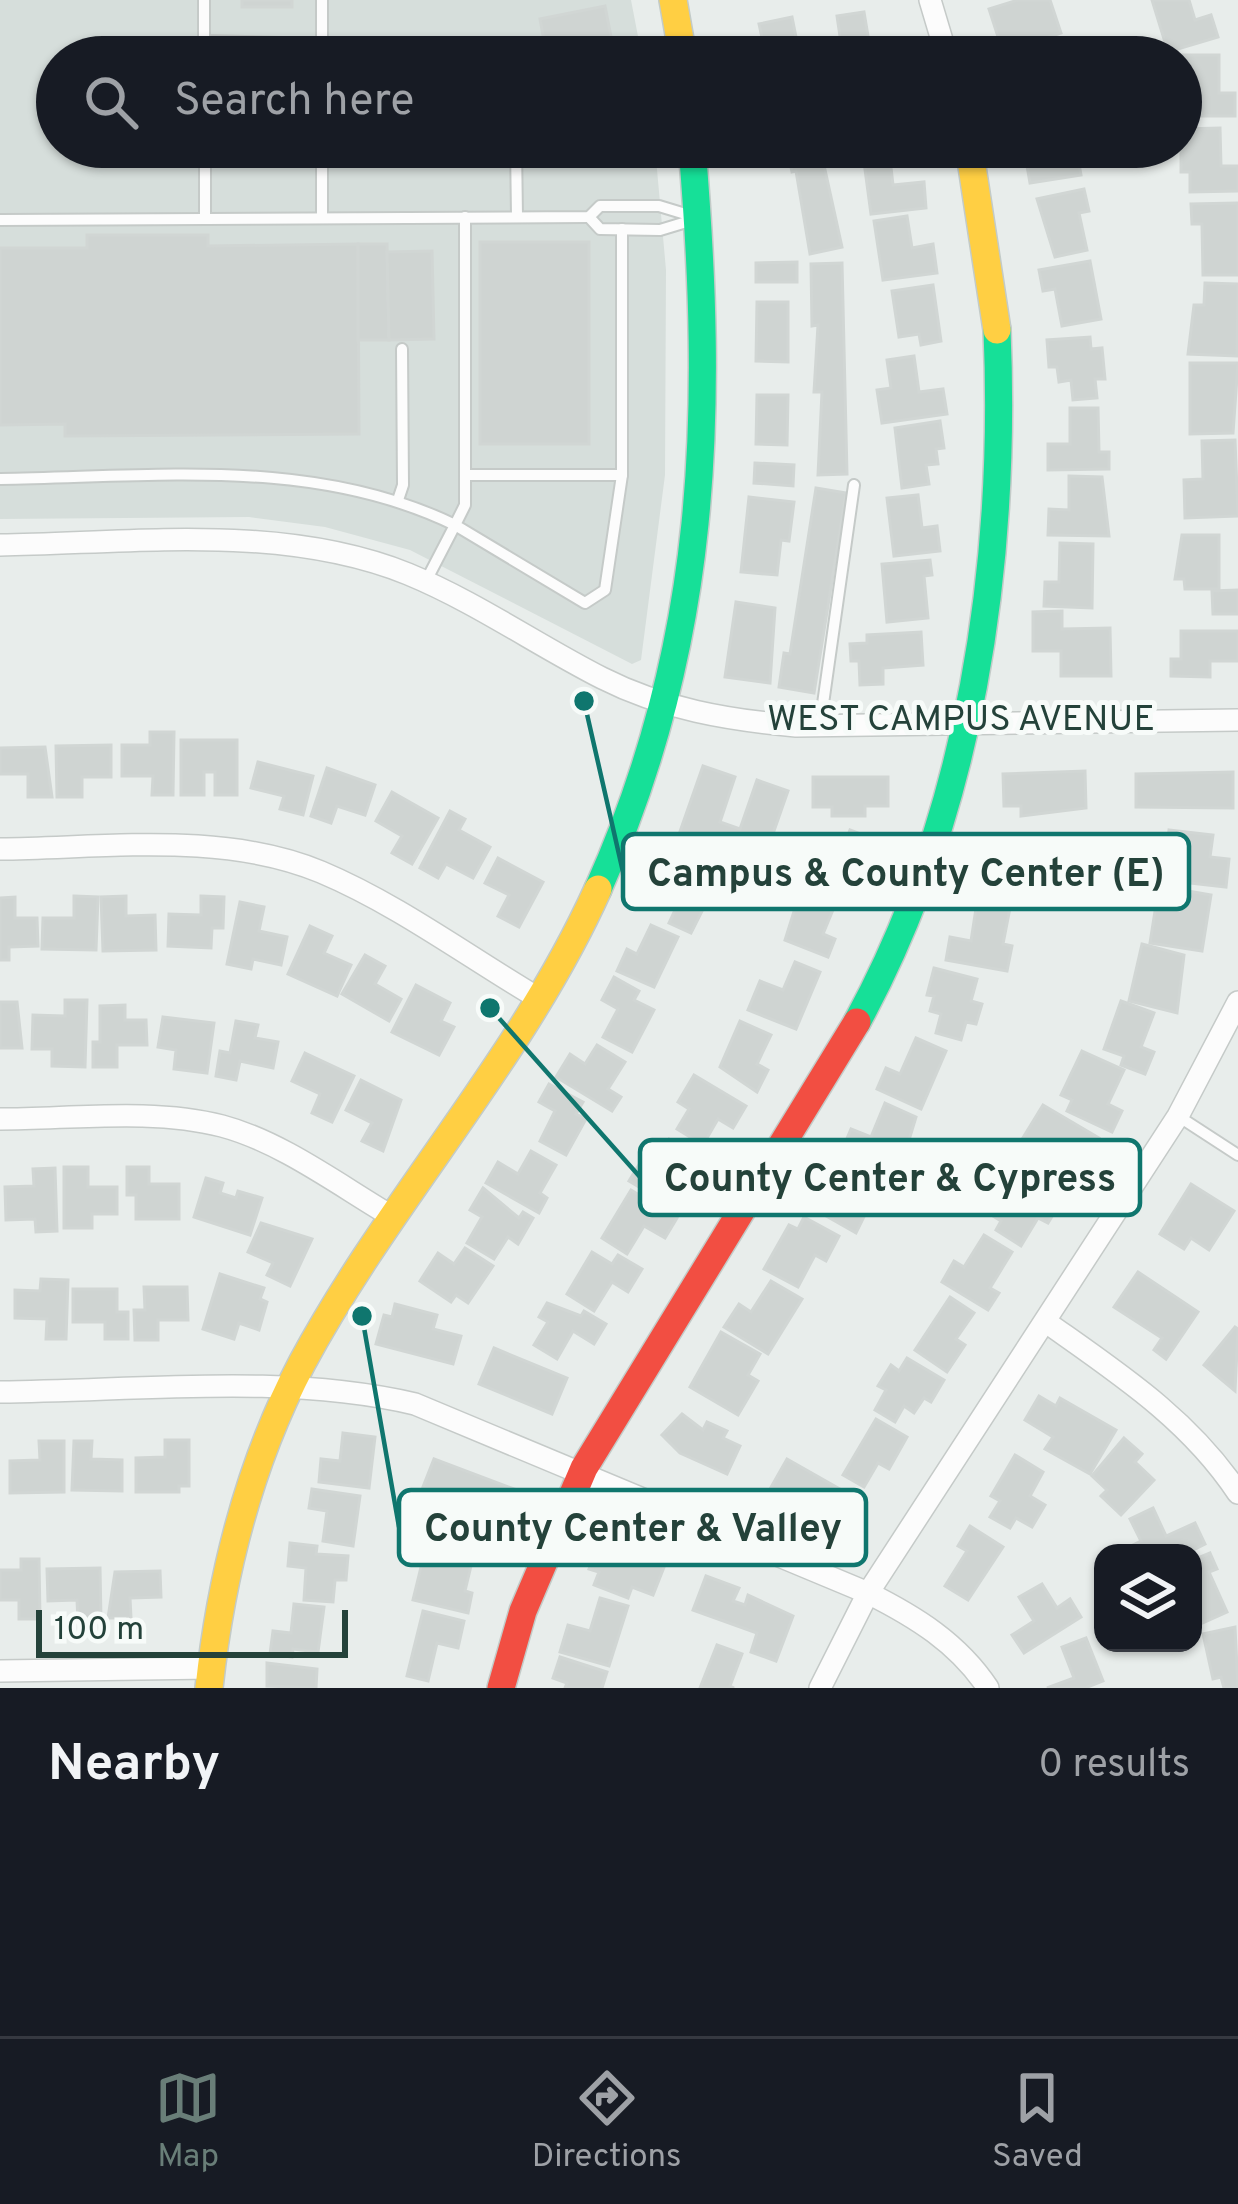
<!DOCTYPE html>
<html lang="en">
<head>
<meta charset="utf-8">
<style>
	:root { --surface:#171b24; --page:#242831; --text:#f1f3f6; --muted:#9ea1a6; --line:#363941; --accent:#697e78 }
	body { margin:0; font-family:Overpass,sans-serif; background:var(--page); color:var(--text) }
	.controls { position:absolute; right:36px; bottom:36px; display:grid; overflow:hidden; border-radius:24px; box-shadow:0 3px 9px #0004 }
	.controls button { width:108px; height:108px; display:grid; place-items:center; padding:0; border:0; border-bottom:3px solid var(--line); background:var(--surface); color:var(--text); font:60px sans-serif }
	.scale { position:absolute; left:36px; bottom:30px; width:312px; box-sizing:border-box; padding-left:12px; border:6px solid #24423a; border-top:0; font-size:33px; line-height:42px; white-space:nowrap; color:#24423a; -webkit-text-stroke:9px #f7fbf9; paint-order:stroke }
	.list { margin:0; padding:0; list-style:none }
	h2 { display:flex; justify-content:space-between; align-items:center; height:156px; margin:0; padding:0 48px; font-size:51px }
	h2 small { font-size:39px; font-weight:400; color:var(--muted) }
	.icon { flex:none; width:66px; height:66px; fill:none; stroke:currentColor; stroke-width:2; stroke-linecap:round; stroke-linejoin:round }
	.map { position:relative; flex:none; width:1238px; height:1688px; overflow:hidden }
	.search { position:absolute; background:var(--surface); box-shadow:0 3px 9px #0004; left:36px; right:36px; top:36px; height:132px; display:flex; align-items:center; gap:30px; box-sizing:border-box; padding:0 42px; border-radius:66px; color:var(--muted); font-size:45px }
	.sheet { height:348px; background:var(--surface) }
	nav { display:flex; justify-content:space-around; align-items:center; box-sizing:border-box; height:168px; border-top:3px solid var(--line); background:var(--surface); font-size:33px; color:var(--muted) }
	nav a { display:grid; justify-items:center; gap:6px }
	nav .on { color:var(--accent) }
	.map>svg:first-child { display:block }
</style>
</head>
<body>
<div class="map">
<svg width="1238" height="1688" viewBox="0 0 1238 1688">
	<rect width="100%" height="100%" fill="#e8edeb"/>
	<polygon fill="#d6dedb" points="0,0 631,0 642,57 57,57 57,147 655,147 666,270 665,475 641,660 632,664 410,550 325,527 249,517 0,519"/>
	<g fill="#cfd4d2" stroke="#d1d6d4" stroke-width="3">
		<rect x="242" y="0" width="50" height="7"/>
		<polygon points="1018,0 1050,0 1061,33 1003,52 989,9"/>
		<polygon points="1152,0 1189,0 1195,20 1211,15 1218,37 1168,52"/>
		<polygon points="605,6 615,57 547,57 540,19"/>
		<polygon points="864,12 870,48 890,44 892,57 830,57 828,45 841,43 837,16"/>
		<polygon points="792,17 800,57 766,56 759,24"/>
		<polygon points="1172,55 1219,55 1219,93 1235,93 1235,116 1187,116 1187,100 1181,100 1181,57"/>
		<polygon points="1220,128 1221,166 1238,166 1238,191 1190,192 1190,172 1181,172 1181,129"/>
		<polygon points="787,147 820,147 842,247 810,254 796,171 792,172"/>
		<polygon points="1043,147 1076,147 1081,175 1030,183 1026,160 1045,157"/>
		<polygon points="890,159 893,185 924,182 926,208 871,214 864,162"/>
		<polygon points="1084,189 1089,211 1079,213 1087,250 1055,257 1037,199"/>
		<polygon points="1238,203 1238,275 1203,275 1202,224 1192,224 1191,204"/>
		<polygon points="907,216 912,248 933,244 937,273 883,280 874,221"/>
		<polygon points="87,235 208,235 208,246 358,244 359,434 65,436 65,424 0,425 0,248 87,248"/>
		<rect x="480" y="242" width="109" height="202"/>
		<polygon points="358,244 387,244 389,340 358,340"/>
		<polygon points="432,251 434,339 389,340 387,252"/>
		<polygon points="1090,261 1101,319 1062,326 1055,289 1043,291 1039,270"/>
		<polygon points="797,262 797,282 756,282 756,263"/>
		<polygon points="842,263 847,474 818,475 822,392 814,392 818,325 812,326 811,264"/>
		<polygon points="1205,283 1238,284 1237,356 1188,354 1194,305 1204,305"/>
		<polygon points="933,285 941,341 921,345 919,334 899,337 892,291"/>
		<polygon points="757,302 788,302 788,362 756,361"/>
		<polygon points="1090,337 1091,349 1102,348 1105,379 1095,379 1097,398 1073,400 1071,380 1059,382 1057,367 1049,367 1047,340"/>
		<polygon points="914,356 919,392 943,389 947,414 882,423 877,390 891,388 887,360"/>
		<polygon points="1190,363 1238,363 1233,433 1190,434"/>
		<polygon points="757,395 788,395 787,445 756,444"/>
		<polygon points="1070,408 1098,408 1099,452 1109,452 1109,469 1048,470 1048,444 1070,444"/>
		<polygon points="940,421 944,448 936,449 938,464 926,465 929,484 902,488 895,428"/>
		<polygon points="1235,440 1238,516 1185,518 1184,480 1203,479 1202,441"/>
		<polygon points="755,463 794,465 793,486 754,483"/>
		<polygon points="1069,476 1102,477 1109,536 1048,535 1049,509 1069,510"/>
		<polygon points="816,488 846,493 814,693 779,687 784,653 790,654"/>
		<polygon points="918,495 922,528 937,526 940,551 894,556 887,498"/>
		<polygon points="749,497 794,502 789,541 781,540 777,575 741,572"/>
		<polygon points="1182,535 1219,535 1219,589 1185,589 1184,579 1175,579"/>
		<polygon points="1060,543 1093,544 1092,608 1044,606 1045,582 1059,582"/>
		<polygon points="930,560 932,575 924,576 928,618 887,622 882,564"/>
		<polygon points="1238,590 1238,614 1213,614 1212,591"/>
		<polygon points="736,602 775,608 770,683 725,677"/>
		<polygon points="1062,611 1062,629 1110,628 1111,676 1061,676 1061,651 1033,651 1033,612"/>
		<polygon points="1181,631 1238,631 1238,661 1210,661 1210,677 1171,676 1171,659 1181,659"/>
		<polygon points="921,632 923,665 883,668 883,684 860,685 859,661 851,661 850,644 867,643 867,635"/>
		<polygon points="150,732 174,732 173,795 152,795 153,776 122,776 122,745 150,745"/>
		<polygon points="181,740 237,740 237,795 215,795 215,772 204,772 204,795 181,795"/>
		<polygon points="111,745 111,777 82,777 82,797 57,797 56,746"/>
		<polygon points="45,747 52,797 28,797 28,774 0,774 0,748"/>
		<polygon points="258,762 313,776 303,815 280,809 284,796 251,788"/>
		<polygon points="703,766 735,777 720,822 740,829 757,780 788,791 761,868 677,840"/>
		<polygon points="327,768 375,785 365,815 337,806 331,823 311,816"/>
		<polygon points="1085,771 1086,808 1021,816 1021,806 1004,806 1003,774"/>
		<polygon points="1233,772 1233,808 1136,807 1136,774"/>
		<polygon points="813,777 888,777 888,806 865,806 865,816 832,816 832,807 813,807"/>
		<polygon points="392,792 438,818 412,864 392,853 402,836 376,821"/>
		<polygon points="450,811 465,819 459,830 490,847 473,878 446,864 438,878 420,868"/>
		<polygon points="850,830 874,839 852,896 811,880 828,852 840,856"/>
		<polygon points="1169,830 1213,835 1210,857 1229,859 1226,887 1163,880"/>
		<polygon points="498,858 543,882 519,927 498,916 509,895 485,883"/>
		<polygon points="673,865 720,894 713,909 705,905 691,933 669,923 683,893 665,884"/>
		<polygon points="802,886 837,900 823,934 835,939 828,957 785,940"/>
		<polygon points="1159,886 1211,895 1202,951 1150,943"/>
		<polygon points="74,896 98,897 96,950 42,949 43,918 74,918"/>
		<polygon points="126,896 126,916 155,915 156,950 103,951 101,897"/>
		<polygon points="201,896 224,897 223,928 212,928 211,948 168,946 169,914 201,915"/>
		<polygon points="15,897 15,918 37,918 38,946 9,947 9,960 0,960 0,898"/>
		<polygon points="240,902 264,907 259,931 287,937 281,965 253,959 251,969 227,964"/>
		<polygon points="977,902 1010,908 1003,944 1012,946 1007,971 946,960 950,937 971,941"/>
		<polygon points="651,925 678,937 654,987 617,971 627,949 637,954"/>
		<polygon points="310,926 332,936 324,953 351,965 337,996 288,974"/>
		<polygon points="1142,944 1184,955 1177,1013 1129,1001"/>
		<polygon points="365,955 385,966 375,984 401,999 389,1021 342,994"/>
		<polygon points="795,962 820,972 796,1029 748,1010 760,981 783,990"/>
		<polygon points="934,968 977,979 971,1001 982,1004 976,1024 966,1022 961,1040 936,1033 941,1014 930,1011 934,996 927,995"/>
		<polygon points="614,977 639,991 634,1000 654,1010 632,1052 603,1037 618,1009 602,1000"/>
		<polygon points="416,985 450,1003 441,1021 454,1027 439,1055 392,1032"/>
		<polygon points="65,1000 87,1000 85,1067 52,1066 52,1049 32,1049 33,1015 65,1016"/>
		<polygon points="1121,1001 1154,1013 1141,1047 1154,1052 1145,1074 1121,1065 1124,1056 1104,1049"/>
		<polygon points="0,1002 17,1002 22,1048 0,1048"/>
		<polygon points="125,1005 125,1020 146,1020 147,1045 117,1045 117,1067 93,1067 93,1042 100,1042 100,1006"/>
		<polygon points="163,1017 214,1023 207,1073 174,1069 176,1050 158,1047"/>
		<polygon points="236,1021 258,1025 255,1038 278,1042 273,1068 240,1061 236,1080 216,1076 220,1051 230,1053"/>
		<polygon points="740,1021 771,1035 757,1064 768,1070 757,1092 720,1067"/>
		<polygon points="916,1038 946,1051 921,1109 877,1089 886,1068 900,1074"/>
		<polygon points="597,1045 625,1062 608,1089 621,1097 612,1111 556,1077 570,1054 585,1064"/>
		<polygon points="1082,1051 1124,1070 1108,1104 1122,1111 1112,1132 1067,1111 1072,1100 1061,1095"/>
		<polygon points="305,1053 354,1076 332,1122 312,1113 320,1094 292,1081"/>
		<polygon points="694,1075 746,1106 733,1128 718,1119 703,1145 677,1129 689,1109 678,1102"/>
		<polygon points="361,1080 401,1100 383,1151 362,1141 372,1123 346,1110"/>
		<polygon points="549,1084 583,1102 576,1114 586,1119 566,1155 540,1141 555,1111 539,1102"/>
		<polygon points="885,1103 916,1117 899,1173 843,1148 851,1129 871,1137"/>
		<polygon points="1043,1105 1099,1138 1076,1176 1063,1167 1052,1184 1030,1171 1041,1153 1021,1141"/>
		<polygon points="669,1139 696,1155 677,1186 690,1194 679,1211 629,1181 651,1145 661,1151"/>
		<polygon points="531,1151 556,1165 540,1193 547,1198 539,1213 486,1183 498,1162 518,1174"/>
		<polygon points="844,1166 879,1186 856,1233 805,1204 817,1183 830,1190"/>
		<polygon points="64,1167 88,1167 88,1187 117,1187 117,1214 92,1214 92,1228 64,1228"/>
		<polygon points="127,1167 149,1167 149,1184 179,1184 179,1219 136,1219 136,1195 127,1195"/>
		<polygon points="55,1168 57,1231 36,1232 35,1219 6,1220 5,1187 34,1186 33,1169"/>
		<polygon points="206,1178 223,1183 220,1193 236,1198 238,1191 262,1198 250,1235 194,1217"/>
		<polygon points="1028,1179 1062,1200 1048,1223 1038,1218 1021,1246 996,1230 1001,1221 985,1211 999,1190 1015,1200"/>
		<polygon points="1191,1184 1234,1211 1209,1250 1191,1238 1184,1249 1160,1234"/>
		<polygon points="483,1188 519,1218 523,1212 533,1218 518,1244 508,1237 494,1259 467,1243 482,1217 470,1210"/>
		<polygon points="631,1190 677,1218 665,1238 644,1226 627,1254 602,1238"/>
		<polygon points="804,1217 839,1236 826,1261 815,1255 798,1287 764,1269 789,1225 798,1229"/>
		<polygon points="261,1223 312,1239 290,1286 267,1275 273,1263 248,1252"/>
		<polygon points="984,1235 1012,1252 990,1288 999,1293 988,1310 942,1282 954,1261 964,1267"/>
		<polygon points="465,1248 493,1266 468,1303 456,1295 451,1302 420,1281 438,1253 454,1264"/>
		<polygon points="592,1252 612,1264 618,1255 642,1269 628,1292 612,1282 594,1311 567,1294"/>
		<polygon points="1138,1272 1198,1312 1166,1359 1154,1350 1162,1338 1114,1307"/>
		<polygon points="220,1274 264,1288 260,1299 267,1302 259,1330 239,1323 234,1339 203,1329"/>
		<polygon points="41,1279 68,1280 66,1339 46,1339 47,1319 15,1318 15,1290 40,1291"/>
		<polygon points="771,1281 802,1299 768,1354 724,1327 739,1304 751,1312"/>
		<polygon points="144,1287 187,1287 188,1320 158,1320 158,1340 135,1340 134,1310 145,1310"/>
		<polygon points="73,1289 117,1289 117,1312 128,1312 128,1339 105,1339 105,1322 73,1322"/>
		<polygon points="950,1297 974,1313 956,1339 965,1345 947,1372 915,1350"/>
		<polygon points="547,1303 581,1316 584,1311 606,1324 594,1344 573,1331 557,1359 534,1345 548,1322 539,1317"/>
		<polygon points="395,1304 437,1315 433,1329 461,1336 453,1364 376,1344 384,1315 392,1317"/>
		<polygon points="1235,1327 1238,1329 1235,1391 1204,1365"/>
		<polygon points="721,1332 760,1354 748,1375 758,1381 738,1415 690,1387"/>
		<polygon points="494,1348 567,1378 552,1414 479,1384"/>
		<polygon points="907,1358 944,1380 931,1402 924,1398 914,1413 904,1406 895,1422 875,1410 886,1390 878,1386 891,1365 899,1371"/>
		<polygon points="1039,1396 1056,1406 1060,1398 1116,1430 1090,1474 1045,1449 1053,1437 1025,1420"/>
		<polygon points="682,1414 703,1430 707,1422 727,1431 723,1438 740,1446 727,1474 680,1453 662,1435"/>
		<polygon points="876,1419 907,1437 889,1469 878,1463 864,1487 843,1475"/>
		<polygon points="343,1433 375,1437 369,1488 319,1482 321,1459 340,1461"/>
		<polygon points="1124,1438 1142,1454 1135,1462 1154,1480 1121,1515 1101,1496 1107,1490 1092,1476"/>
		<polygon points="165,1440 189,1440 189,1486 179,1486 179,1492 136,1492 136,1458 165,1457"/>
		<polygon points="39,1441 64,1441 64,1492 10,1493 10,1461 40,1460"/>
		<polygon points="74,1441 92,1441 91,1459 122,1460 122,1491 72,1490"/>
		<polygon points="1015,1455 1043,1472 1030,1496 1045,1505 1032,1527 1016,1518 1010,1528 990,1517 1000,1501 991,1496"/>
		<polygon points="434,1459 514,1489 503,1518 423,1487"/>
		<polygon points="787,1459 847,1493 833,1519 770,1489"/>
		<polygon points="312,1489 360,1496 353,1546 323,1541 327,1511 309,1508"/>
		<polygon points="1153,1508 1166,1536 1195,1523 1205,1544 1187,1553 1132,1553 1129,1547 1141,1541 1130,1519"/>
		<polygon points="970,1526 1003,1547 968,1600 945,1586 967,1551 958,1546"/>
		<polygon points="445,1542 475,1549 465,1591 472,1593 468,1613 413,1600 422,1563 439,1567"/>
		<polygon points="290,1543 317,1546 316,1554 348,1556 346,1580 335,1580 333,1602 304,1600 306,1568 288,1566"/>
		<polygon points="622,1545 666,1562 653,1595 632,1587 628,1598 594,1585 599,1572 589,1569 597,1548 617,1556"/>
		<polygon points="1210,1553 1217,1569 1209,1572 1227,1612 1198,1625 1193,1560"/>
		<polygon points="21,1559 39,1559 40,1619 19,1619 19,1600 0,1600 0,1570 21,1570"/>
		<polygon points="100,1568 101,1620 78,1621 77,1600 48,1601 47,1569"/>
		<polygon points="160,1571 161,1597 130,1598 131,1618 108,1618 115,1572"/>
		<polygon points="706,1576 739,1588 733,1601 745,1605 748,1595 793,1616 776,1661 751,1652 757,1633 693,1610"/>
		<polygon points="1042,1584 1057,1608 1070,1599 1081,1617 1024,1653 1012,1635 1034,1621 1019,1597"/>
		<polygon points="600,1598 628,1606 609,1666 560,1652 568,1625 590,1631"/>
		<polygon points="294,1604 324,1607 318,1652 293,1649 292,1657 270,1654 273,1631 291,1633"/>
		<polygon points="423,1611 464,1621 458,1648 437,1643 428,1681 407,1676"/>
		<polygon points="1235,1627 1238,1688 1224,1688 1221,1677 1213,1679 1203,1634"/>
		<polygon points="1086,1638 1103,1681 1085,1688 1047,1688 1074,1678 1062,1647"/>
		<polygon points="717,1645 742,1654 730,1686 734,1688 700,1688"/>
		<polygon points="560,1657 607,1672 602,1688 565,1688 567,1683 553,1678"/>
		<polygon points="267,1663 317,1669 316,1688 267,1686"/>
	</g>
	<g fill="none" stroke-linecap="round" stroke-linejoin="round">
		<defs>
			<g id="lane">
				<polyline points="204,0 204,57"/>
				<polyline points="322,0 322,57"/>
				<polyline points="204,41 436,47 477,57"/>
				<polyline points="205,147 205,217"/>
				<polyline points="322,147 322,217"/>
				<polyline points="516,147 517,216"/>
				<polyline points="465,217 465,505 455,525 585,603 605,590 622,475 622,229"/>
				<polyline points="589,217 600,229 660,230 693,220"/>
				<polyline points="0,220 589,217 600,206 659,206 692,216"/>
				<polyline points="466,475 622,475"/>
				<path d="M0,479C153,477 314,456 455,525L425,583"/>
				<polyline points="398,500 403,485 402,349"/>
				<polyline points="820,725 854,485"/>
				<polyline points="1178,1116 1238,1155"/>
			</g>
			<g id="street">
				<polyline points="930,0 947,57"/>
				<path d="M0,545C133,543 282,523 408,574C476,602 537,645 602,678C663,709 728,720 796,726L1238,720"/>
				<path d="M0,849C104,848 223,831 321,872C397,904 467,956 538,998"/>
				<path d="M0,1119C71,1119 153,1108 222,1126C282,1142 340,1186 393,1217"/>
				<path d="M1046,1322C1118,1373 1189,1419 1238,1493"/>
				<path d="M0,1392C136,1391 282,1373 415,1404L868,1593C916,1617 958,1643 988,1688"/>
				<polyline points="0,1671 211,1668"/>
				<polyline points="820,1688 868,1593 1178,1116 1238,1002"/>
			</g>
			<g id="fast">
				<path d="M598,889C709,642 714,412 692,147"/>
				<path d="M857,1022C971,813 1007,565 997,330"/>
			</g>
			<g id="slow">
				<polyline points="673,0 683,57"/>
				<polyline points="969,147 997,330"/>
				<path d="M209,1688C221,1576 249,1464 302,1363C390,1199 521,1060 598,889"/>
			</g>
			<polyline id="jam" points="501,1688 523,1611 584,1468 857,1022"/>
		</defs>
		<use href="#lane" stroke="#c5cac8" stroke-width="14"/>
		<use href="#street" stroke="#c5cac8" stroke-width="24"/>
		<use href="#fast" stroke="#c3cbc8" stroke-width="30"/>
		<use href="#slow" stroke="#c3cbc8" stroke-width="30"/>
		<use href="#jam" stroke="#c3cbc8" stroke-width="30"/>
		<use href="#lane" stroke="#fcfcfc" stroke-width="10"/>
		<use href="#street" stroke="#fcfcfc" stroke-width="21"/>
		<use href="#fast" stroke="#16e098" stroke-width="27"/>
		<use href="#slow" stroke="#ffcf43" stroke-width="27"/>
		<use href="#jam" stroke="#f24e42" stroke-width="27"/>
	</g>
	<g text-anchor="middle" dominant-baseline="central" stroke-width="10" stroke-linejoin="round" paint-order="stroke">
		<g font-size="36" fill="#24423a" stroke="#f7fbf9">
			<text x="961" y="721">WEST CAMPUS AVENUE</text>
		</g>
	</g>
	<path fill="none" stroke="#0f766e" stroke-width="4.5" d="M584 701L623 872M490 1008L640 1177M362 1316L399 1527"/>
	<g fill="#0f766e" stroke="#f7fbf9" stroke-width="4.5">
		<circle cx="584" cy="701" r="12"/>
		<circle cx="490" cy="1008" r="12"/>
		<circle cx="362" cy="1316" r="12"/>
	</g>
	<g fill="#f7fbf9" stroke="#0f766e" stroke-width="4.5">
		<rect x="623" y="834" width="566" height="75" rx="12"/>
		<rect x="640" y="1140" width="500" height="75" rx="12"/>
		<rect x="399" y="1490" width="467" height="75" rx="12"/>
	</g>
	<g font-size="39" text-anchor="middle" font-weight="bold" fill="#24423a">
		<text x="906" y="886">Campus &amp; County Center (E)</text>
		<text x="890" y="1191">County Center &amp; Cypress</text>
		<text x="633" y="1541">County Center &amp; Valley</text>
	</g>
</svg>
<div class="controls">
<button><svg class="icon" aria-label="layers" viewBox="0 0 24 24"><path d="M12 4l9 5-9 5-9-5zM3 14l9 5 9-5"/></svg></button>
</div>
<div class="scale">100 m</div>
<div class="search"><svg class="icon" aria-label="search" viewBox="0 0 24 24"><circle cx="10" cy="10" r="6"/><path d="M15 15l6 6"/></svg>Search here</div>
</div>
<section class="sheet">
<h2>Nearby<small>0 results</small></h2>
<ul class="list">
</ul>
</section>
<nav>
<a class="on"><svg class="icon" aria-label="map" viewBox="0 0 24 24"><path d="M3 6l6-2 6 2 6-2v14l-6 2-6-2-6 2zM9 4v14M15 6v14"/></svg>Map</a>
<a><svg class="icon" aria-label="directions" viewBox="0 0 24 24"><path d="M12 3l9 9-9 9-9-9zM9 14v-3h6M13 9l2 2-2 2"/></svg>Directions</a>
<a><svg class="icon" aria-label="saved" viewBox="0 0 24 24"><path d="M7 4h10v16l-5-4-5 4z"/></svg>Saved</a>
</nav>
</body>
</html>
